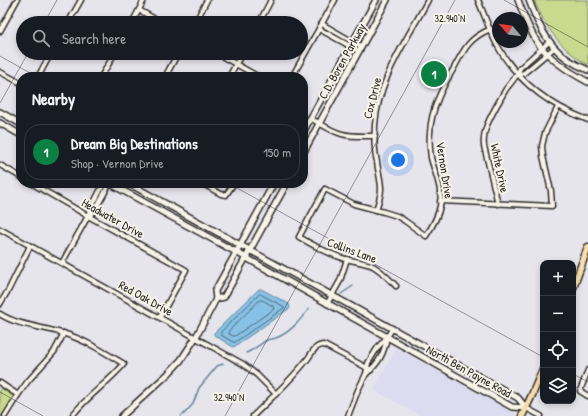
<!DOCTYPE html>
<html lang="en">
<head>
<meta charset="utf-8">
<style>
	:root { --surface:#171b24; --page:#20242c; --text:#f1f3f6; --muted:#9ea1a6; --line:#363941; --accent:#0b8043 }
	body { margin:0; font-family:"Patrick Hand",sans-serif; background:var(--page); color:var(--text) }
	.controls { position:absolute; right:12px; bottom:12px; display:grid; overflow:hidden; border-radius:8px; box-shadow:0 2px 6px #0003 }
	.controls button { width:36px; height:36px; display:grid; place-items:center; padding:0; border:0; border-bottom:1px solid var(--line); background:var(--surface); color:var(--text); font:20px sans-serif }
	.compass { position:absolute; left:492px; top:12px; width:36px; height:36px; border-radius:50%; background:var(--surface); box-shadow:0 2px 6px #0003; rotate:299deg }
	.you { position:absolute; left:398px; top:160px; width:14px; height:14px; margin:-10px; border:3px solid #fff; border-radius:50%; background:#1a73e8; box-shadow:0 0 0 6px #1a73e833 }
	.badge { display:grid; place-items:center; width:26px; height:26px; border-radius:50%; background:var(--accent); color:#fff; font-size:13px; font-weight:700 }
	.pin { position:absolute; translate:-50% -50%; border:2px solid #fff; box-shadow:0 1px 4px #0006 }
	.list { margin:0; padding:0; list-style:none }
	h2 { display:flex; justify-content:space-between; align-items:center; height:52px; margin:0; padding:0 16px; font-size:17px }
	h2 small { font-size:13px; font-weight:400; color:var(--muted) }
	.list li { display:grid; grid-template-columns:26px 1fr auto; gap:12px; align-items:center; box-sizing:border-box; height:56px; margin:0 8px 8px; padding:0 8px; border:1px solid var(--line); border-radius:16px }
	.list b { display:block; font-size:15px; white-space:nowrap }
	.list p { margin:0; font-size:13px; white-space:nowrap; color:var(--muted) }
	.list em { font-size:13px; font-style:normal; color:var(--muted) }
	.icon { flex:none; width:22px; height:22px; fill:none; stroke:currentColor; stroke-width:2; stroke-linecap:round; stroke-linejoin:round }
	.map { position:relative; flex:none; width:588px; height:416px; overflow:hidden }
	.search { position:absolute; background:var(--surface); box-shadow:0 2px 6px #0003; left:16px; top:16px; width:292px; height:44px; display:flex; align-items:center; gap:10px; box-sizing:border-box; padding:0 14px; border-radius:22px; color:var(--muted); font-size:15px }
	.panel { position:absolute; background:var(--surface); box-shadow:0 2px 6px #0003; left:16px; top:72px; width:292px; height:116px; border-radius:16px }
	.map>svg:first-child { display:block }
</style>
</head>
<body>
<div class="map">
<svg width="588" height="416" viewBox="0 0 588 416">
	<rect width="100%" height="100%" fill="#e7e5ec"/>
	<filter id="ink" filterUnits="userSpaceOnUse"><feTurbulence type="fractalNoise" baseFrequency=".025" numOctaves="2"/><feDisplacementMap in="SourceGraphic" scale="8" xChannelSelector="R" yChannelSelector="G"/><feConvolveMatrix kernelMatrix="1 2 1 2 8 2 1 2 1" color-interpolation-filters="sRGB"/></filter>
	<g filter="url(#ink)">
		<polygon fill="#dcdbef" points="396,348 515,414 514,416 421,416 374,390"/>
		<g fill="#c9da8e" stroke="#7a825c">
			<path d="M534,0H588V65C561,49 546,29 534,0Z"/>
			<polygon points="0,387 13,396 13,398 3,416 0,416"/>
		</g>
		<polygon fill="#87c2e6" stroke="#62869b" points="259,289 261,289 289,304 290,308 235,346 233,347 214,335 214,333"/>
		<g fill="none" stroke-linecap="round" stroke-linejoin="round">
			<g stroke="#506776" stroke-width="1">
				<polygon points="260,294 283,306 284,308 235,342 233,342 221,335 221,332"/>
				<polygon points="260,300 262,300 273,306 274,309 235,336 233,336 229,334 229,331"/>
			</g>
			<g stroke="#62869b" stroke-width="1.5">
				<polyline points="341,294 353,286"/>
				<path d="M246,353C254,350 260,344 267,340C270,339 273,339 276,338C290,333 300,320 309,309"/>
				<polyline points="181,416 184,414 193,404 199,388 217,366 223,364"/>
			</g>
			<defs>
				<g id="minor">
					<path d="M478,0C484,14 489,29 496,43C516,81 548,105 588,120"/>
					<polyline points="139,10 162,23"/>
					<polyline points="68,23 81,0"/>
					<polyline points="132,23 144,0"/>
					<polyline points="195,23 207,0"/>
					<polyline points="259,23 271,0"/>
					<polyline points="322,24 362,47"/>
					<polyline points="319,29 359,51"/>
					<polyline points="0,31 17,0"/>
					<polyline points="216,53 259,77"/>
					<polyline points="0,72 21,83"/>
					<polyline points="518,75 524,73 554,48"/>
					<polyline points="38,77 51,53"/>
					<polyline points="101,77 115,53"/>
					<polyline points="165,77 178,53"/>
					<polyline points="229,77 242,53"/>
					<polyline points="292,77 335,0"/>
					<path d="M310,118C321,124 331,131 342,134C353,137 364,136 375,136"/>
					<polyline points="0,165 21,177"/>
					<polyline points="31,183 88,216 186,270 160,317"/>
					<polyline points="201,183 221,194 226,195 234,183"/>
					<polyline points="440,201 552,206 551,191 543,156 542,146 545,133 558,107"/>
					<path d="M498,204L484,146C482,131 490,118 497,105C500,100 503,94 506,89C512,81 517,77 520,68L550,41"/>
					<path d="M376,210C378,203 381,196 381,189C381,180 378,171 377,162C374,150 374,137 375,125C378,79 407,40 428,0"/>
					<polyline points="89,216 94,212 110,183"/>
					<polyline points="0,229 243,364 257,375 276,394"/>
					<polyline points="62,263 88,216 90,210 104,183"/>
					<path d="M396,286C389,279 382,271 373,266C361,261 348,261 337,256C323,251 311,244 299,237L325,189L354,204L384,212L397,216L405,221L426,236C432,227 438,217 440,206C443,190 435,173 431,158C430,150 429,141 430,133C431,109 442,88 454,68C464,49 470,37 491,29"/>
					<polyline points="0,304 9,289 30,246"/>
					<polyline points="327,304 340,281 347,259"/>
					<path d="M0,314C16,325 43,327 62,333C84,339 104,352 124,364C108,383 87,396 72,416"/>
					<path d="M387,337C384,354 379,363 366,374L368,363L378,347L387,337L392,329"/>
					<polyline points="588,370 580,391 588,396"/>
					<polyline points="0,383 18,395"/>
					<polyline points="526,408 541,416"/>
					<polyline points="5,416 18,395 28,381 54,352 64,333"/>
					<path d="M253,416C272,397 293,379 309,357C313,351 316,345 324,345L371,370"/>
					<polyline points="348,416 358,390 366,374"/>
				</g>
				<g id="tertiary">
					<path d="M518,0C523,14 529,29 537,42C550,60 569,72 588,82"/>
					<path d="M529,0C535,16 542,34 554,47C563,58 576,65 588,70"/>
					<polyline points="0,112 21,124"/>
					<polyline points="0,123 21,135"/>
					<polyline points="303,132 376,0"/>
					<polyline points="303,153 387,0"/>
					<polyline points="109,183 236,252 512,407 526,408"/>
					<polyline points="128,183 518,398 526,408"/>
					<polyline points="216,299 224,297 287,183"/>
					<polyline points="122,416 168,374 181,360 196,337 216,299 215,291 274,183"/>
				</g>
				<g id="primary">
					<polyline points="573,288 588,247"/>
					<polyline points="522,416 532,395 543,369"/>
				</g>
			</defs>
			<use href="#minor" stroke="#2b2b2b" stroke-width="7"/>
			<use href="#tertiary" stroke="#2b2b2b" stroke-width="8"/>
			<use href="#primary" stroke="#2b2b2b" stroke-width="9"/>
			<use href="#minor" stroke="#f7f3e8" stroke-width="4"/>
			<use href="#tertiary" stroke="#f7f3e8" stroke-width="5"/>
			<use href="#primary" stroke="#f9deab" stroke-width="6"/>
		</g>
	</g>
	<path fill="none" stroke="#2b2b2b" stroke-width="1" stroke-opacity="0.45" d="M504,0L588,47M44,23L57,0M0,56L37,77M0,103L28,53M228,183L543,357M573,374L588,382M0,392L43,416M225,416L455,0"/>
	<g text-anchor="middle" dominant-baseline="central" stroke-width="4" stroke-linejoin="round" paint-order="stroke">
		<g font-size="12" fill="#2b2b2b" stroke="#f7f3e8">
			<text transform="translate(342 61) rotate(-61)">C.D. Boren Parkway</text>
			<text transform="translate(372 98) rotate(-76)">Cox Drive</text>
			<text transform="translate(500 168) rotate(78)">White Drive</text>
			<text transform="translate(445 170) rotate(81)">Vernon Drive</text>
			<text transform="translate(113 218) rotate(29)">Headwater Drive</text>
			<text transform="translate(352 250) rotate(20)">Collins Lane</text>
			<text transform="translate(146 298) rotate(29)">Red Oak Drive</text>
			<text transform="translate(469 371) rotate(29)">North Ben Payne Road</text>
		</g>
	</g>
	<g font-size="10" text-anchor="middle" fill="#2b2b2b" stroke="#f7f3e8" stroke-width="4" stroke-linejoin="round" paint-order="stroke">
		<text x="450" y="22">32.940°N</text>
		<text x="229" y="401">32.940°N</text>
	</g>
</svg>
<div class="controls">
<button>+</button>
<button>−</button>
<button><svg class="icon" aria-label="locate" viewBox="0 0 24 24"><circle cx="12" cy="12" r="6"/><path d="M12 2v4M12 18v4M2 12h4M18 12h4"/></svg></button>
<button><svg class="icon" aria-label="layers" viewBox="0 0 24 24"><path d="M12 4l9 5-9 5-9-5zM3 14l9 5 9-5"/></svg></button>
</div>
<svg class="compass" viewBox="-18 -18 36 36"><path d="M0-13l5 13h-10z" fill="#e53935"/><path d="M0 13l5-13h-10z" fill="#9ea1a6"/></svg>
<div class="you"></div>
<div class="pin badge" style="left:434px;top:74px">1</div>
<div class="search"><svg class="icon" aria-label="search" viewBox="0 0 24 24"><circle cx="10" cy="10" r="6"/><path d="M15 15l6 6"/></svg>Search here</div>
<section class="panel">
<h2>Nearby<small></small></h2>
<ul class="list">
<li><span class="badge">1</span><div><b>Dream Big Destinations</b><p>Shop · Vernon Drive</p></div><em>150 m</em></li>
</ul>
</section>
</div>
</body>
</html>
